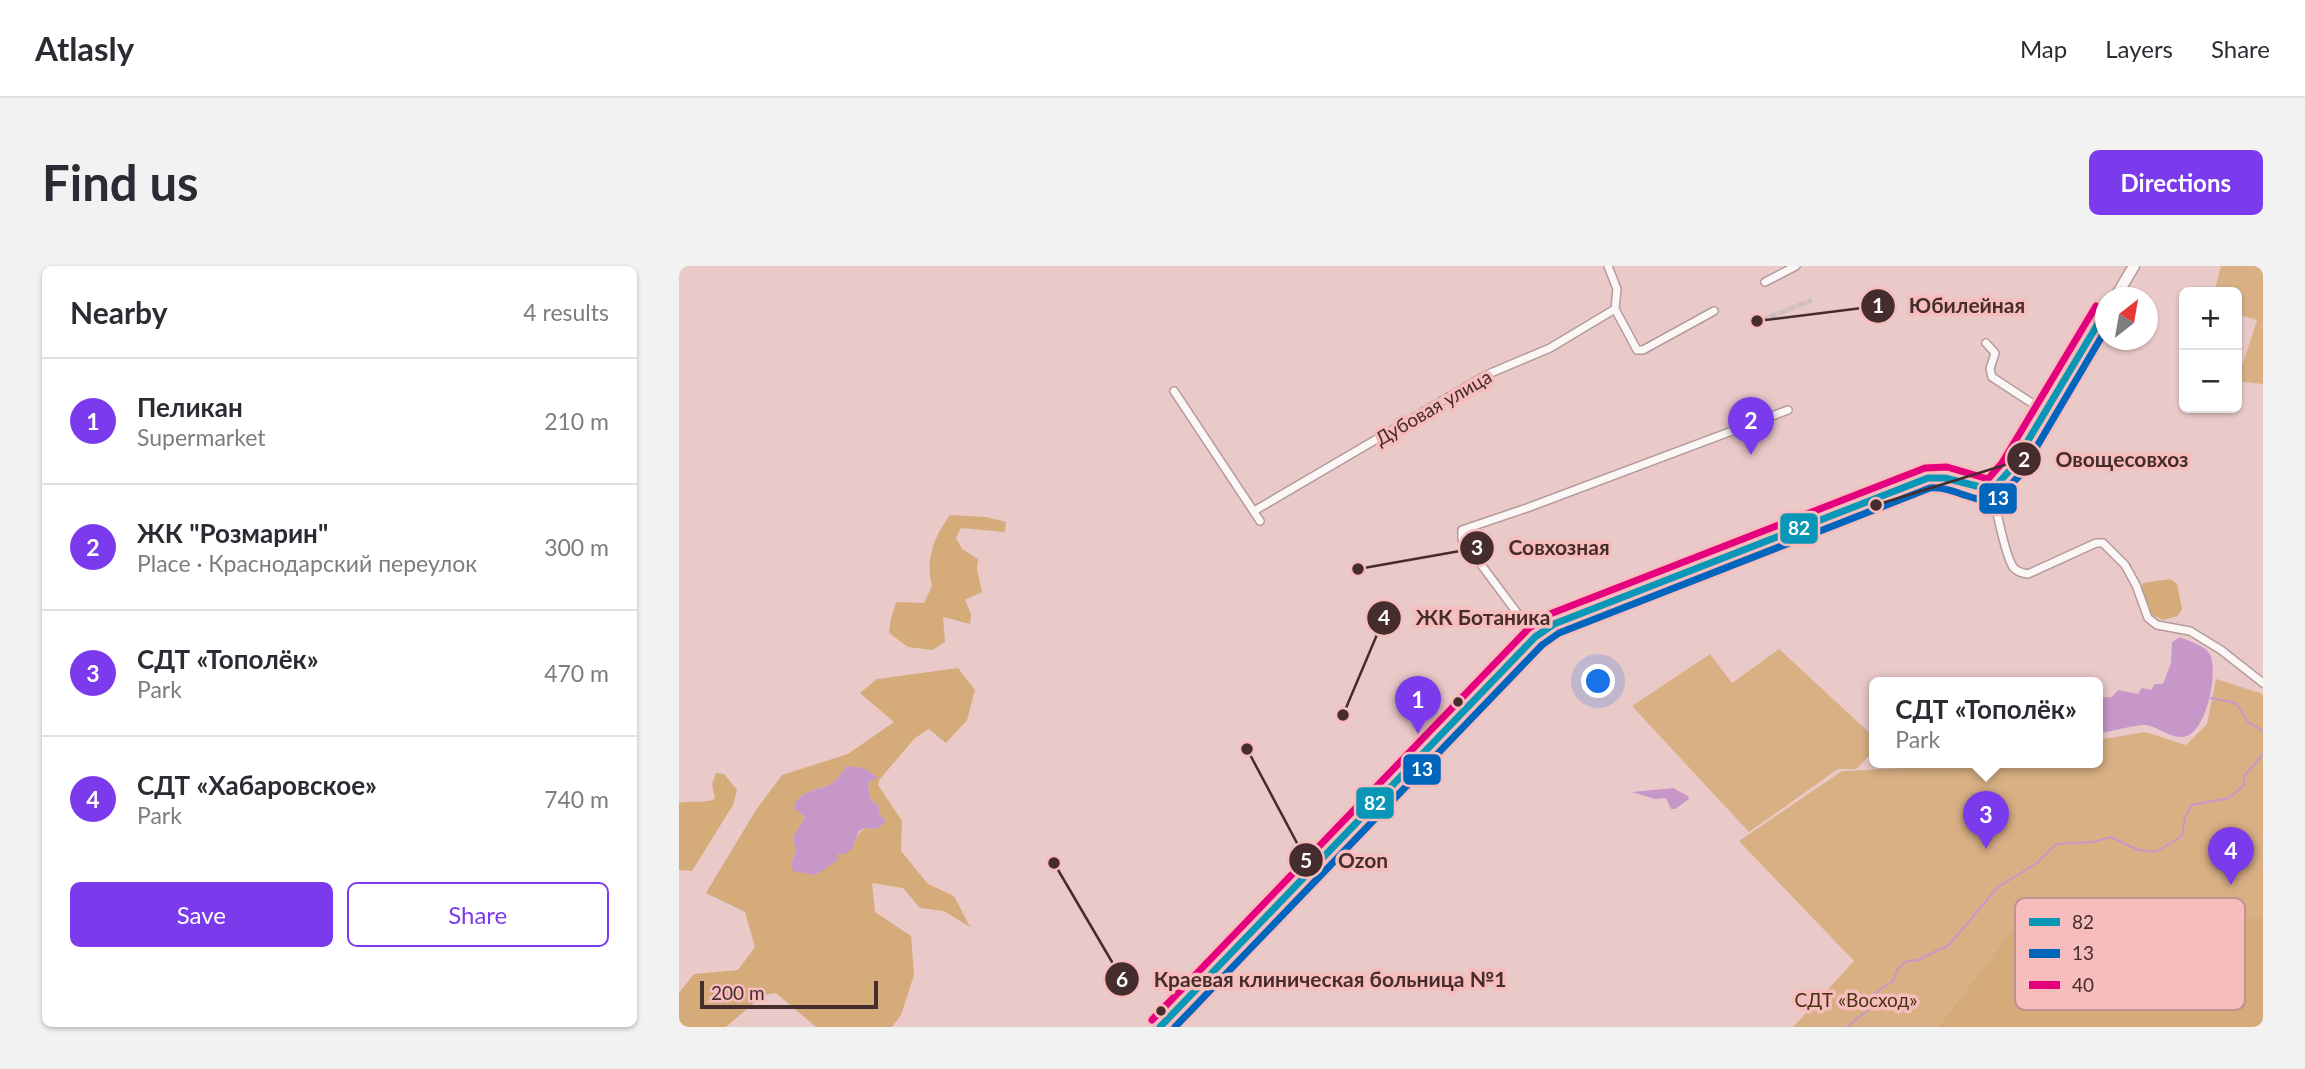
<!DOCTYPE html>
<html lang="en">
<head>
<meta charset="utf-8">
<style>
	:root { --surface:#fff; --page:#f2f2f3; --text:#2b2b33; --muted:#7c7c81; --line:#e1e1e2; --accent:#7c3aed }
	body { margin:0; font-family:Lato,sans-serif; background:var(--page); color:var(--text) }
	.controls { position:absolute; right:21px; top:21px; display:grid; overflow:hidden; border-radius:10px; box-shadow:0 2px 5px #0004 }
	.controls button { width:63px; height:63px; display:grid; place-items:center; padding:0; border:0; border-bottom:2px solid var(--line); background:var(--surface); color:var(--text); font:35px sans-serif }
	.compass { position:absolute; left:1416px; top:21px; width:63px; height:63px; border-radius:50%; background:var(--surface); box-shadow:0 2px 5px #0004; rotate:31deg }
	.scale { position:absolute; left:21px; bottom:18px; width:178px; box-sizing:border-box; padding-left:7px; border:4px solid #452d2e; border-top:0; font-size:19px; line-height:24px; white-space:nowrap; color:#452d2e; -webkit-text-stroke:5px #f7bcbc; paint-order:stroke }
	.you { position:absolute; left:920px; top:416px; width:24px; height:24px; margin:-18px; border:5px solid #fff; border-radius:50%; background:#1a73e8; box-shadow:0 0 0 10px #1a73e833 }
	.badge { display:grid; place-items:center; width:46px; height:46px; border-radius:50%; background:var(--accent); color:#fff; font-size:23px; font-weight:700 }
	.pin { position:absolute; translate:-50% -58px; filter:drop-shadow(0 2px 4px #0008) }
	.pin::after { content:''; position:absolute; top:37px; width:24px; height:21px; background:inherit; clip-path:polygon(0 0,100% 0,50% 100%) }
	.popup { position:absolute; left:1190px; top:411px; width:234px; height:91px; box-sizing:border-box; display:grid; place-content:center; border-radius:10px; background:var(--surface); filter:drop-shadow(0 2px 5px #0005); font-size:23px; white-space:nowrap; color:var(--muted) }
	.popup b { font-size:26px; color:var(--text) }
	.popup::after { content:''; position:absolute; left:50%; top:100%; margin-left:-14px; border:14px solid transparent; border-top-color:var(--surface) }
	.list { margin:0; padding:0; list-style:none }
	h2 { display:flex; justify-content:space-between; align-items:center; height:91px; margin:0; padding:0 28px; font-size:30px }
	h2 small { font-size:23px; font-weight:400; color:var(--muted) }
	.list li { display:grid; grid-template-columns:46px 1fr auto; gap:21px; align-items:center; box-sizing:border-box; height:126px; padding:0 28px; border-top:2px solid var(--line) }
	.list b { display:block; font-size:26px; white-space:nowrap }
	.list p { margin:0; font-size:23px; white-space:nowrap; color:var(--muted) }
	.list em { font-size:23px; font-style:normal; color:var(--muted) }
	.actions { display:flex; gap:14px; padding:21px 28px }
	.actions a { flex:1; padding:16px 0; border:2px solid var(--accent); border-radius:10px; text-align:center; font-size:24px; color:var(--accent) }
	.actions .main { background:var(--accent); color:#fff }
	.map { position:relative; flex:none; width:1584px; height:761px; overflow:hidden; border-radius:10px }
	header { display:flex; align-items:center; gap:42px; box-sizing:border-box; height:98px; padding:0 35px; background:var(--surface); border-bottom:2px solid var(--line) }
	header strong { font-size:33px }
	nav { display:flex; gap:38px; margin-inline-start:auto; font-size:24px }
	.intro { display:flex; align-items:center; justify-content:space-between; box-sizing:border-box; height:168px; padding:0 42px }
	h1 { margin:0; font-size:49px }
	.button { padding:18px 32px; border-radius:10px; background:var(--accent); color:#fff; font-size:24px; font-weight:700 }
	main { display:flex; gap:42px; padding:0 42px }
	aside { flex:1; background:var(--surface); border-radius:10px; box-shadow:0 2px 5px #0004 }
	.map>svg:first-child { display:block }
</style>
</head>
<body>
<header>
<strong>Atlasly</strong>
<nav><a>Map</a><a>Layers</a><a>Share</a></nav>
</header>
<div class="intro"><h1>Find us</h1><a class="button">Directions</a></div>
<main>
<aside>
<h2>Nearby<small>4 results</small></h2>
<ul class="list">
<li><span class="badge">1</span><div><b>Пеликан</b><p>Supermarket</p></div><em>210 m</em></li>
<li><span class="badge">2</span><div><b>ЖК &quot;Розмарин&quot;</b><p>Place · Краснодарский переулок</p></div><em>300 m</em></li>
<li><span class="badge">3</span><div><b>СДТ «Тополёк»</b><p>Park</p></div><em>470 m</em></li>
<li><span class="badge">4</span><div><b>СДТ «Хабаровское»</b><p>Park</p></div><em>740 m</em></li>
</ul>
<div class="actions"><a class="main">Save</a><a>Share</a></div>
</aside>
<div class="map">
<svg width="1584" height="761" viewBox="0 0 1584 761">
	<rect width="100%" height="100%" fill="#eac9c9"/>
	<g fill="#d9b084">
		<polygon points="1542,0 1584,0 1584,118 1558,115 1578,54 1558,48 1558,26 1535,26"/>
		<polygon points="1100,383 1195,471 1195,485 1177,503 1159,503 1070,566 953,440 1031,388 1053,417"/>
		<polygon points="1537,413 1584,428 1584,651 1340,654 1259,761 1114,761 1175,695 1060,575 1163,505 1230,502 1238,497 1419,497 1419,474 1466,466 1507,479 1528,458"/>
	</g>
	<g fill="#d5ab7a" fill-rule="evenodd">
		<path d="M271,249L307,251L327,256L326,266L282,262L277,272L283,283L299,293L298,303L303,326L286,334L292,348L291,358L264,351L266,376L253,384L229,381L210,367L212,352L217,336L245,337L253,320C246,293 255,271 271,249Z"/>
		<polygon points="1491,313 1498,318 1503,343 1499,350 1484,354 1472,348 1462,322 1464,317"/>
		<path d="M279,402L296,424L288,454L267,477L250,463L236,472L201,513L199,519L223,555L222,585L249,618L275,630L291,661L265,645L241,642L224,622L193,617L196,646L232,670L235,709L222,749L213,761H137L97,727L84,729L47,761H0V727L15,708L59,704L76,681L66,646L27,627L77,544L103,509L169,488L215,456L181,427L198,413ZM168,500L198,511L189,516L191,532L201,542L200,548L206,556C184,562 181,561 173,583L112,597L117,585L114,571L126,551L116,542C120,523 139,525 152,518C158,515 163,506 168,500Z"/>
		<path d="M37,507L45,508L58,524L54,539L13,605L0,604V537C13,534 23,538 36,533L33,518Z"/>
		<polygon points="1584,651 1584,761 1259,761 1340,654"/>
	</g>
	<g fill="#c897c9">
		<path d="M1501,371C1511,376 1529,380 1532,391C1538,410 1528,462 1508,470C1495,475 1480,461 1467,459C1457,458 1432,466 1419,467V432L1433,431L1439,424L1459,428L1463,422L1472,424L1476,418H1484L1492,397L1493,376Z"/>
		<path d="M168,500L184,502L199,511L189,517L191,532L201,542L200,548L207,556L197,563L185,562L180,565L173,583L164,589L158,587L159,594L136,609L114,605L112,597L117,585L114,571L126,551L115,542C120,523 140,525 152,518C158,515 163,506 168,500Z"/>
		<polygon points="994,522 1009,530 1010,533 996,543 992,543 987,532 976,533 953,526"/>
	</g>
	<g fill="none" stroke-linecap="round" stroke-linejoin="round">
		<g stroke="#c897c9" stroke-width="2">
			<polyline points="1532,432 1557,437 1570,457 1584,465"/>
			<polyline points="1168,761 1191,742 1196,727 1214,715 1219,702 1228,695 1239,694 1270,679 1319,621 1358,597 1377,578 1414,576 1432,571 1459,584 1477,586 1503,570 1506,551 1513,539 1550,532 1564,520 1566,509 1584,488"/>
		</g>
		<defs>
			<g id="street">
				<polyline points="929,0 938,23 936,43 958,84 964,84 1035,45"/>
				<polyline points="1086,16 1117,0"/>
				<polyline points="1307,77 1316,87 1311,103 1313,111 1365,145"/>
				<polyline points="495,125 581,255"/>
				<path d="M1313,224C1317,241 1325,287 1334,301C1338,306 1343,307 1349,308L1417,277H1424L1446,299L1457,319L1469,352L1478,359L1511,365L1542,384L1584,417"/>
				<polyline points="575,245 807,109 871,82 936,43"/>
				<polyline points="856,371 783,273 783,264 848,242 1109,144"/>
			</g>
			<g id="secondary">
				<polyline points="1436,32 1455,0"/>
				<path d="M481,761L856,371L875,358L1249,212C1274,207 1289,224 1313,224L1332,203L1365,145L1426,46"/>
			</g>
		</defs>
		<use href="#street" stroke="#b49a9b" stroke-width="10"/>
		<use href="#secondary" stroke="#b49a9b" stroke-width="13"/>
		<use href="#street" stroke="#fcf7f7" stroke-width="7"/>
		<use href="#secondary" stroke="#fcf7f7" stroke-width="10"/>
		<defs>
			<polyline id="rail" points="1078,56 1131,35"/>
		</defs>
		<use href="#rail" stroke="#c7bfbf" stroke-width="4.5"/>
		<use href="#rail" stroke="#f7bcbc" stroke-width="2" stroke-dasharray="5" stroke-linecap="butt"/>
		<defs>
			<polyline id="bus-1" points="481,761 856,371 875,358 1249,212 1266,212 1313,224 1332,203 1426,46"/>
			<path id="bus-2" d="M496,761L863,379L880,367L1251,222C1275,220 1296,239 1318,233L1341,209L1426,65"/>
			<polyline id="bus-3" points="473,754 850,362 871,348 1246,202 1268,201 1309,213 1323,197 1417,40"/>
		</defs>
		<use href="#bus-1" stroke="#f7bcbc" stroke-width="12"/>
		<use href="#bus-2" stroke="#f7bcbc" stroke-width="12"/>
		<use href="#bus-3" stroke="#f7bcbc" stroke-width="12"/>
		<use href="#bus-1" stroke="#0a96b6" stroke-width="7"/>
		<use href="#bus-2" stroke="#0065bd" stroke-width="7"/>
		<use href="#bus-3" stroke="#e5007d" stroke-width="7"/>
	</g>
	<g fill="#452d2e" stroke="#f7bcbc" stroke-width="2.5">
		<circle cx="779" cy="436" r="6"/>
		<circle cx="482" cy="745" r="6"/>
	</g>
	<g text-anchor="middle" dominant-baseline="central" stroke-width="7" stroke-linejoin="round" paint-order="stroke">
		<g font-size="19" fill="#452d2e" stroke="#f7bcbc">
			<text transform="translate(754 141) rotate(-30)">Дубовая улица</text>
		</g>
		<g font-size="19" fill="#48330e" stroke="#f7bcbc">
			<text x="1177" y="733">СДТ «Восход»</text>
		</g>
	</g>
	<rect x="1336" y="632" width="230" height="112" rx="10" fill="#f7bcbc" stroke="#c29191" stroke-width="2"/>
	<rect x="1350" y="652" width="31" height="8" fill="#0a96b6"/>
	<rect x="1350" y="683" width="31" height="9" fill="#0065bd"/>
	<rect x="1350" y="715" width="31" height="8" fill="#e5007d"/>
	<g font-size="19" fill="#452d2e">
		<text x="1393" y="663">82</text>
		<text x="1393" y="694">13</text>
		<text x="1393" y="726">40</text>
	</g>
	<path fill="none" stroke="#452d2e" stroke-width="2.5" d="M1078 55L1199 40M1197 239L1345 193M679 303L798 282M664 449L705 352M568 483L627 594M375 597L443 713"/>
	<g fill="#452d2e" stroke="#f7bcbc" stroke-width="2.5">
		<circle cx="1078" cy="55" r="7"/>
		<circle cx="1197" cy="239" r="7"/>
		<circle cx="679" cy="303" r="7"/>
		<circle cx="664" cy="449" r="7"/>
		<circle cx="568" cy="483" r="7"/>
		<circle cx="375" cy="597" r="7"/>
		<circle cx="1199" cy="40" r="18"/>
		<circle cx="1345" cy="193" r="18"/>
		<circle cx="798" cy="282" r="18"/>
		<circle cx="705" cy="352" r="18"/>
		<circle cx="627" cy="594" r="18"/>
		<circle cx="443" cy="713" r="18"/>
	</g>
	<g font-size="21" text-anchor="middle" font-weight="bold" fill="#fff">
		<text x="1199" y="47">1</text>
		<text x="1345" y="201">2</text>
		<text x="798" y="289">3</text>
		<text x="705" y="359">4</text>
		<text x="627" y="602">5</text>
		<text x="443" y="721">6</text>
	</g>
	<g font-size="21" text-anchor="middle" font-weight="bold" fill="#452d2e" stroke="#f7bcbc" stroke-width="7" stroke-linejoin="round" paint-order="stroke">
		<text x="1288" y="47">Юбилейная</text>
		<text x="1443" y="201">Овощесовхоз</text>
		<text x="880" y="289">Совхозная</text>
		<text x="804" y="359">ЖК Ботаника</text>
		<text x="684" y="602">Ozon</text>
		<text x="651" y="721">Краевая клиническая больница №1</text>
	</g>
	<g stroke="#f7bcbc" stroke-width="2.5">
		<rect x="1299" y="216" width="40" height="33" rx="7" fill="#0065bd"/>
		<rect x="1100" y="246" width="40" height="33" rx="7" fill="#0a96b6"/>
		<rect x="723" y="487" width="40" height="33" rx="7" fill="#0065bd"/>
		<rect x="676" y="520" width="40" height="34" rx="7" fill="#0a96b6"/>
	</g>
	<g font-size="19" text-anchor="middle" font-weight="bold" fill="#fff">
		<text x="1319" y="239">13</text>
		<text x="1120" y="269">82</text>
		<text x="743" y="510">13</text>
		<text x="696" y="544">82</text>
	</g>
</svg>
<div class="controls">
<button>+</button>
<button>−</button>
</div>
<svg class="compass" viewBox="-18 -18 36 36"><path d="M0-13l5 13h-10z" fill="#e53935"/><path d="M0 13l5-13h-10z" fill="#7c7c81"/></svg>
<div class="scale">200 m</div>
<div class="you"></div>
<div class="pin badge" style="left:739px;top:468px">1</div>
<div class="pin badge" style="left:1072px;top:189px">2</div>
<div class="pin badge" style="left:1307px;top:583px">3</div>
<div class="popup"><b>СДТ «Тополёк»</b>Park</div>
<div class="pin badge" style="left:1552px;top:619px">4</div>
</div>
</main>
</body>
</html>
